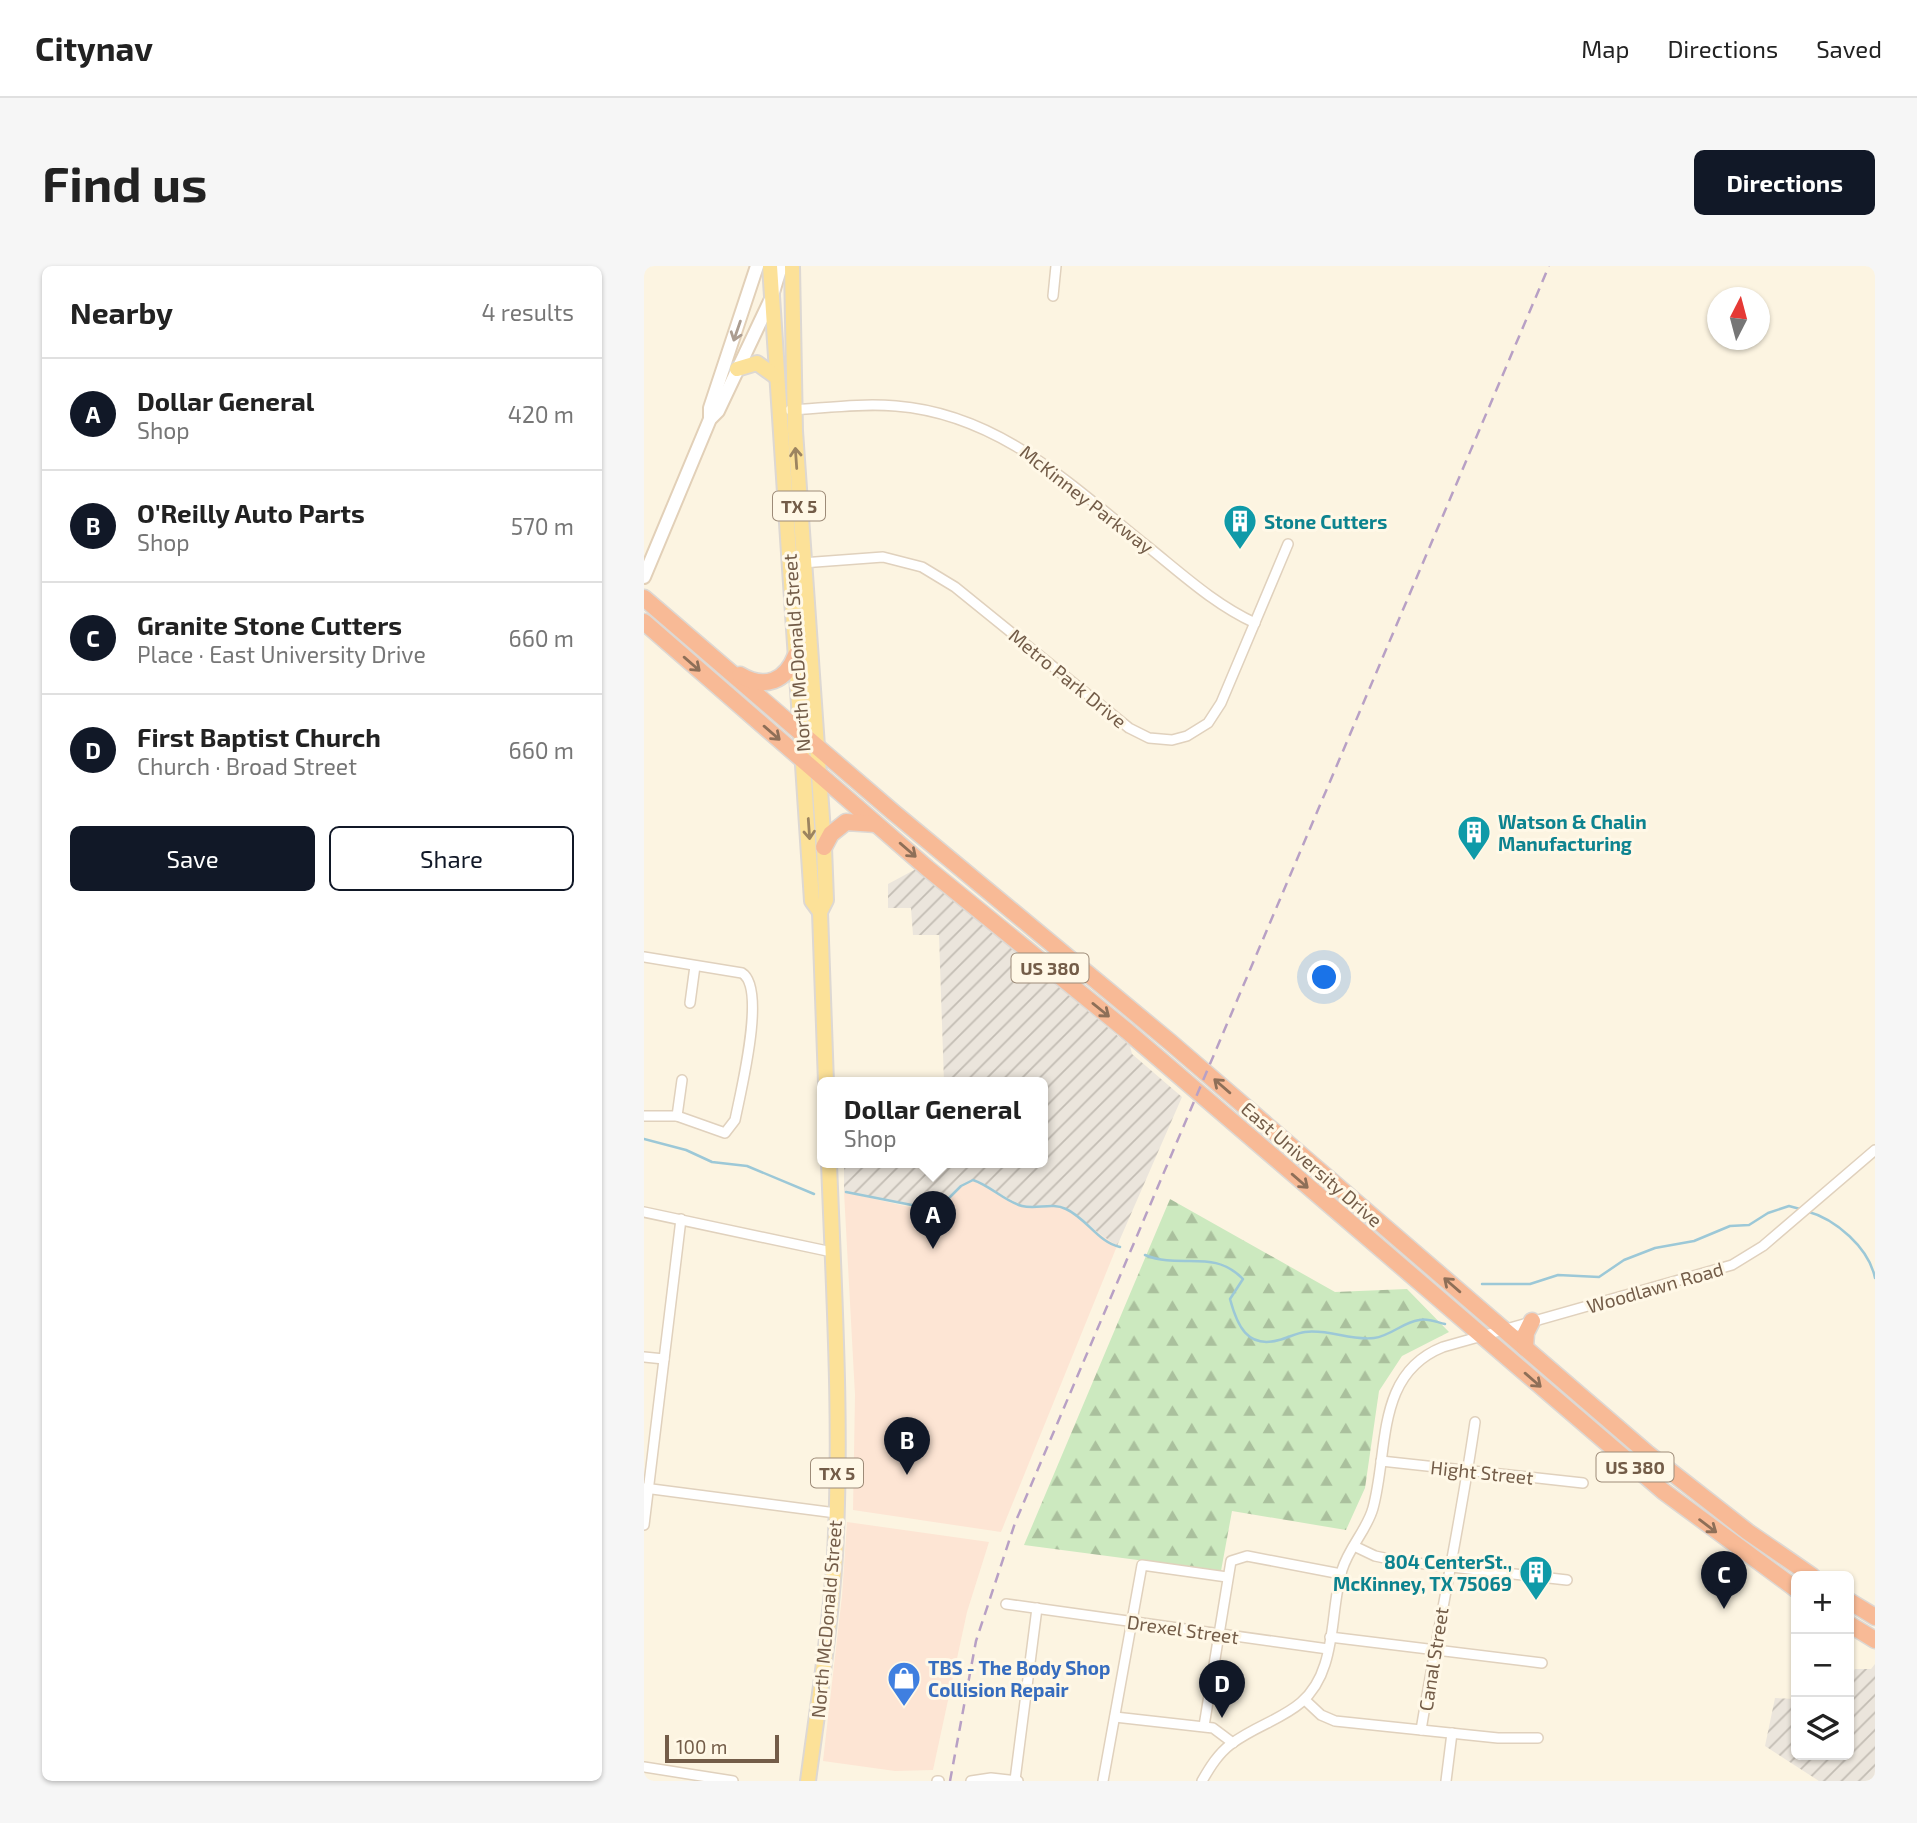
<!DOCTYPE html>
<html lang="en">
<head>
<meta charset="utf-8">
<style>
	:root { --surface:#fff; --page:#f6f6f6; --text:#222; --muted:#767676; --line:#e0e0e0; --accent:#111827 }
	body { margin:0; font-family:"Exo 2",sans-serif; background:var(--page); color:var(--text) }
	.controls { position:absolute; right:21px; bottom:21px; display:grid; overflow:hidden; border-radius:10px; box-shadow:0 2px 5px #0004 }
	.controls button { width:63px; height:63px; display:grid; place-items:center; padding:0; border:0; border-bottom:2px solid var(--line); background:var(--surface); color:var(--text); font:35px sans-serif }
	.compass { position:absolute; left:1063px; top:21px; width:63px; height:63px; border-radius:50%; background:var(--surface); box-shadow:0 2px 5px #0004; rotate:6deg }
	.scale { position:absolute; left:21px; bottom:18px; width:114px; box-sizing:border-box; padding-left:7px; border:4px solid #735c48; border-top:0; font-size:19px; line-height:24px; white-space:nowrap; color:#735c48; -webkit-text-stroke:5px #fff8e7; paint-order:stroke }
	.you { position:absolute; left:681px; top:712px; width:24px; height:24px; margin:-18px; border:5px solid #fff; border-radius:50%; background:#1a73e8; box-shadow:0 0 0 10px #1a73e833 }
	.badge { display:grid; place-items:center; width:46px; height:46px; border-radius:50%; background:var(--accent); color:#fff; font-size:23px; font-weight:700 }
	.pin { position:absolute; translate:-50% -58px; filter:drop-shadow(0 2px 4px #0008) }
	.pin::after { content:''; position:absolute; top:37px; width:24px; height:21px; background:inherit; clip-path:polygon(0 0,100% 0,50% 100%) }
	.popup { position:absolute; left:173px; top:811px; width:231px; height:91px; box-sizing:border-box; display:grid; place-content:center; border-radius:10px; background:var(--surface); filter:drop-shadow(0 2px 5px #0005); font-size:23px; white-space:nowrap; color:var(--muted) }
	.popup b { font-size:26px; color:var(--text) }
	.popup::after { content:''; position:absolute; left:50%; top:100%; margin-left:-14px; border:14px solid transparent; border-top-color:var(--surface) }
	.list { margin:0; padding:0; list-style:none }
	h2 { display:flex; justify-content:space-between; align-items:center; height:91px; margin:0; padding:0 28px; font-size:30px }
	h2 small { font-size:23px; font-weight:400; color:var(--muted) }
	.list li { display:grid; grid-template-columns:46px 1fr auto; gap:21px; align-items:center; box-sizing:border-box; height:112px; padding:0 28px; border-top:2px solid var(--line) }
	.list b { display:block; font-size:26px; white-space:nowrap }
	.list p { margin:0; font-size:23px; white-space:nowrap; color:var(--muted) }
	.list em { font-size:23px; font-style:normal; color:var(--muted) }
	.actions { display:flex; gap:14px; padding:21px 28px }
	.actions a { flex:1; padding:16px 0; border:2px solid var(--accent); border-radius:10px; text-align:center; font-size:24px; color:var(--accent) }
	.actions .main { background:var(--accent); color:#fff }
	.icon { flex:none; width:38px; height:38px; fill:none; stroke:currentColor; stroke-width:2; stroke-linecap:round; stroke-linejoin:round }
	.map { position:relative; flex:none; width:1231px; height:1515px; overflow:hidden; border-radius:10px }
	header { display:flex; align-items:center; gap:42px; box-sizing:border-box; height:98px; padding:0 35px; background:var(--surface); border-bottom:2px solid var(--line) }
	header strong { font-size:33px }
	nav { display:flex; gap:38px; margin-inline-start:auto; font-size:24px }
	.intro { display:flex; align-items:center; justify-content:space-between; box-sizing:border-box; height:168px; padding:0 42px }
	h1 { margin:0; font-size:49px }
	.button { padding:18px 32px; border-radius:10px; background:var(--accent); color:#fff; font-size:24px; font-weight:700 }
	main { display:flex; gap:42px; padding:0 42px }
	aside { flex:1; background:var(--surface); border-radius:10px; box-shadow:0 2px 5px #0004 }
	.map>svg:first-child { display:block }
</style>
</head>
<body>
<header>
<strong>Citynav</strong>
<nav><a>Map</a><a>Directions</a><a>Saved</a></nav>
</header>
<div class="intro"><h1>Find us</h1><a class="button">Directions</a></div>
<main>
<aside>
<h2>Nearby<small>4 results</small></h2>
<ul class="list">
<li><span class="badge">A</span><div><b>Dollar General</b><p>Shop</p></div><em>420 m</em></li>
<li><span class="badge">B</span><div><b>O'Reilly Auto Parts</b><p>Shop</p></div><em>570 m</em></li>
<li><span class="badge">C</span><div><b>Granite Stone Cutters</b><p>Place · East University Drive</p></div><em>660 m</em></li>
<li><span class="badge">D</span><div><b>First Baptist Church</b><p>Church · Broad Street</p></div><em>660 m</em></li>
</ul>
<div class="actions"><a class="main">Save</a><a>Share</a></div>
</aside>
<div class="map">
<svg width="1231" height="1515" viewBox="0 0 1231 1515">
	<defs>
		<pattern id="industrial-furrows" width="10" height="10" patternUnits="userSpaceOnUse" patternTransform="scale(1.75)"><rect width="10" height="10" fill="#ebe5dc"/><path d="M-1 1l2-2M0 10L10 0M9 11l2-2" fill="none" stroke="#c3bdb4"/></pattern>
		<pattern id="forest-firs" width="22" height="20" patternUnits="userSpaceOnUse" patternTransform="scale(1.75)"><rect width="22" height="20" fill="#cce9bf"/><path d="M5 1l3.5 6h-7zM16 11l3.5 6h-7z" fill="#aac09d"/></pattern>
	</defs>
	<rect width="100%" height="100%" fill="#fcf4e1"/>
	<g fill="#fde5d4">
		<polygon points="329,914 381,941 408,939 420,942 473,980 357,1266 209,1244 211,1129 200,926 283,945 303,936 317,920"/>
		<polygon points="203,1256 345,1276 323,1346 289,1504 251,1505 179,1495 198,1330"/>
	</g>
	<g fill="url(#industrial-furrows)">
		<polygon points="272,603 486,780 488,788 538,831 473,980 420,942 408,939 381,941 329,914 317,920 293,944 200,926 200,897 399,897 399,817 300,817 295,669 269,669 267,642 244,642 244,618"/>
		<polygon points="1231,1398 1231,1515 1175,1515 1121,1480 1131,1432 1152,1433 1152,1489 1205,1489 1205,1414 1211,1403 1227,1403"/>
	</g>
	<polygon fill="url(#forest-firs)" points="526,933 691,1026 763,1023 805,1066 758,1090 735,1125 721,1222 702,1264 588,1245 577,1305 380,1279"/>
	<g fill="none" stroke-linecap="round" stroke-linejoin="round">
		<g stroke="#9cc8d7" stroke-width="2.5">
			<polyline points="0,873 42,884 68,896 103,900 170,928"/>
			<path d="M202,926L293,944L317,920L329,914C347,920 360,935 378,940C393,944 407,936 422,943C442,952 455,977 476,981"/>
			<path d="M1162,945C1192,953 1225,982 1231,1012"/>
			<path d="M501,989C537,1004 569,982 599,1013L586,1033C593,1059 603,1083 635,1074C644,1072 652,1067 661,1066C686,1063 706,1075 730,1072C747,1070 759,1056 775,1054C784,1052 792,1056 801,1058"/>
			<polyline points="838,1018 886,1018 914,1009 955,1011 980,994 1011,982 1050,975 1086,960 1105,959 1124,947 1145,940 1156,943"/>
		</g>
		<defs>
			<g id="street">
				<polyline points="409,30 412,0"/>
				<path d="M146,144C181,142 217,137 252,140C355,148 427,219 503,280C538,308 570,338 611,357"/>
				<polyline points="158,297 239,291 278,301 311,321 485,462 505,472 528,474 543,470 564,457 577,437 644,278"/>
				<path d="M0,691L98,707C123,722 96,828 91,854L81,867L33,850H0"/>
				<polyline points="46,737 51,700"/>
				<polyline points="33,850 38,814"/>
				<polyline points="0,946 188,986"/>
				<polyline points="0,1091 20,1093"/>
				<polyline points="737,1195 939,1217"/>
				<polyline points="0,1222 192,1247"/>
				<polyline points="0,1259 37,953"/>
				<polyline points="710,1280 731,1290 755,1295 923,1314"/>
				<polyline points="362,1338 684,1383"/>
				<polyline points="686,1371 898,1397"/>
				<polyline points="661,1434 677,1449 691,1455 854,1472 894,1472"/>
				<polyline points="471,1451 569,1462 589,1477"/>
				<polyline points="560,1460 587,1295 603,1290 697,1308"/>
				<path d="M777,1464C794,1361 816,1260 831,1156"/>
				<polyline points="0,1501 89,1515"/>
				<polyline points="371,1514 393,1342"/>
				<polyline points="293,1515 295,1515"/>
				<polyline points="327,1515 347,1512 374,1515"/>
				<polyline points="459,1515 498,1299 583,1311"/>
				<path d="M558,1515C566,1501 574,1488 587,1478C625,1450 665,1450 681,1398C691,1367 689,1334 698,1304C705,1281 723,1264 729,1242C745,1183 731,1108 799,1081L1088,999L1119,980L1231,884"/>
				<polyline points="802,1515 808,1467"/>
			</g>
			<g id="secondary">
				<polyline points="66,153 66,142 113,0"/>
				<polyline points="0,311 66,153 74,145 127,33 137,0"/>
			</g>
			<g id="primary">
				<polyline points="126,0 168,635 176,646"/>
				<polyline points="148,0 151,165 180,581 182,634 176,646 182,817"/>
				<polyline points="93,103 113,97 131,110"/>
				<path d="M164,1515C174,1440 186,1364 191,1289C198,1158 190,1028 185,897"/>
			</g>
			<g id="highway">
				<polyline points="0,332 249,546 526,776 1003,1187 1104,1266 1168,1310"/>
				<polyline points="0,356 283,602 483,765 1019,1225 1152,1323"/>
				<path d="M96,409C121,424 142,415 152,389"/>
				<polyline points="180,581 187,568 202,556 232,558"/>
				<polyline points="881,1082 882,1067 888,1055"/>
				<polyline points="1205,1335 1231,1351"/>
				<polyline points="1205,1358 1231,1374"/>
			</g>
		</defs>
		<use href="#street" stroke="#e0d1bd" stroke-width="12"/>
		<use href="#secondary" stroke="#e2d0b8" stroke-width="16"/>
		<use href="#primary" stroke="#ddd8d3" stroke-width="18"/>
		<use href="#highway" stroke="#ddd8d3" stroke-width="19"/>
		<use href="#street" stroke="#fff" stroke-width="9"/>
		<use href="#secondary" stroke="#fff" stroke-width="12"/>
		<use href="#primary" stroke="#fce198" stroke-width="14"/>
		<use href="#highway" stroke="#f8ba96" stroke-width="16"/>
		<polyline stroke="#b8a0c5" stroke-width="2.5" stroke-dasharray="10 7" stroke-linecap="butt" points="306,1515 332,1375 371,1257 905,0"/>
	</g>
	<defs><path id="oneway-shaft" d="M-6 0H5M1.5-3L5.5 0L1.5 3" fill="none" stroke-width="1.6" stroke-linecap="round" stroke-linejoin="round" transform="scale(1.75)"/></defs>
	<use stroke="#ab9d91" href="#oneway-shaft" transform="translate(93 65) rotate(109)"/>
	<g stroke="#9c8460">
		<use href="#oneway-shaft" transform="translate(152 192) rotate(-94)"/>
		<use href="#oneway-shaft" transform="translate(165 563) rotate(86)"/>
	</g>
	<g stroke="#8e6f58">
		<use href="#oneway-shaft" transform="translate(48 398) rotate(41)"/>
		<use href="#oneway-shaft" transform="translate(128 467) rotate(41)"/>
		<use href="#oneway-shaft" transform="translate(264 584) rotate(41)"/>
		<use href="#oneway-shaft" transform="translate(457 744) rotate(39)"/>
		<use href="#oneway-shaft" transform="translate(578 820) rotate(-139)"/>
		<use href="#oneway-shaft" transform="translate(656 915) rotate(41)"/>
		<use href="#oneway-shaft" transform="translate(808 1019) rotate(-139)"/>
		<use href="#oneway-shaft" transform="translate(889 1114) rotate(41)"/>
		<use href="#oneway-shaft" transform="translate(1064 1260) rotate(37)"/>
	</g>
	<defs>
		<symbol id="building-pin" viewBox="-11 -11 22 30"><path d="M0 17L-7.5 6A9.5 9.5 0 1 1 7.5 6Z" fill="#0f9aa8" stroke="#fff8e7"/><path d="M-4-6H4V6H1V3H-1V6H-4ZM-2.5-4.3h1.7v1.8h-1.7ZM.8-4.3h1.7v1.8H.8ZM-2.5-1h1.7V.8h-1.7ZM.8-1h1.7V.8H.8Z" fill="#fff"/></symbol>
		<symbol id="shop-pin" viewBox="-11 -11 22 30"><path d="M0 17L-7.5 6A9.5 9.5 0 1 1 7.5 6Z" fill="#3f7fe0" stroke="#fff8e7"/><path d="M-5-2.5h2.3a2.7 3.5 0 0 1 5.4 0H5L5.5 6h-11ZM-1.5-2.5h3a1.5 2.3 0 0 0-3 0Z" fill="#fff"/></symbol>
	</defs>
	<g fill-rule="evenodd">
		<use href="#building-pin" x="577" y="236" width="38" height="52"/>
		<use href="#building-pin" x="811" y="547" width="38" height="52"/>
		<use href="#building-pin" x="873" y="1287" width="38" height="52"/>
		<use href="#shop-pin" x="241" y="1393" width="38" height="52"/>
	</g>
	<g text-anchor="middle" dominant-baseline="central" stroke-width="6" stroke-linejoin="round" paint-order="stroke">
		<g fill="#fff8e7" stroke="#9d8b78" stroke-width="2">
			<rect x="129" y="225.5" width="52" height="29" rx="5"/>
			<rect x="367.5" y="687.5" width="77" height="29" rx="5"/>
			<rect x="952.5" y="1186.5" width="77" height="29" rx="5"/>
			<rect x="167" y="1192.5" width="52" height="29" rx="5"/>
		</g>
		<g font-size="18" font-weight="bold" fill="#735c48">
			<text x="155" y="240">TX 5</text>
			<text x="406" y="702">US 380</text>
			<text x="991" y="1201">US 380</text>
			<text x="193" y="1207">TX 5</text>
		</g>
		<g font-size="19" fill="#735c48" stroke="#fff8e7">
			<text transform="translate(443 233) rotate(38)">McKinney Parkway</text>
			<text transform="translate(152 387) rotate(-94)">North McDonald Street</text>
			<text transform="translate(424 412) rotate(39)">Metro Park Drive</text>
			<text transform="translate(668 898) rotate(41)">East University Drive</text>
			<text transform="translate(1011 1021) rotate(-16)">Woodlawn Road</text>
			<text transform="translate(838 1206) rotate(6)">Hight Street</text>
			<text transform="translate(182 1353) rotate(-85)">North McDonald Street</text>
			<text transform="translate(539 1363) rotate(8)">Drexel Street</text>
			<text transform="translate(789 1393) rotate(-81)">Canal Street</text>
		</g>
		<g font-size="19" font-weight="bold" fill="#0d838f" stroke="#fff8e7" text-anchor="start">
			<text x="620" y="255">Stone Cutters</text>
			<text x="854" y="555">Watson &amp; Chalin<tspan x="854" dy="22">Manufacturing</tspan></text>
			<text x="868" y="1295" text-anchor="end">804 CenterSt.,<tspan x="868" dy="22">McKinney, TX 75069</tspan></text>
		</g>
		<g font-size="19" font-weight="bold" fill="#366cbe" stroke="#fff8e7" text-anchor="start">
			<text x="284" y="1401">TBS - The Body Shop<tspan x="284" dy="22">Collision Repair</tspan></text>
		</g>
	</g>
</svg>
<div class="controls">
<button>+</button>
<button>−</button>
<button><svg class="icon" aria-label="layers" viewBox="0 0 24 24"><path d="M12 4l9 5-9 5-9-5zM3 14l9 5 9-5"/></svg></button>
</div>
<svg class="compass" viewBox="-18 -18 36 36"><path d="M0-13l5 13h-10z" fill="#e53935"/><path d="M0 13l5-13h-10z" fill="#767676"/></svg>
<div class="scale">100 m</div>
<div class="you"></div>
<div class="pin badge" style="left:289px;top:983px">A</div>
<div class="popup"><b>Dollar General</b>Shop</div>
<div class="pin badge" style="left:263px;top:1209px">B</div>
<div class="pin badge" style="left:1080px;top:1343px">C</div>
<div class="pin badge" style="left:578px;top:1452px">D</div>
</div>
</main>
</body>
</html>
